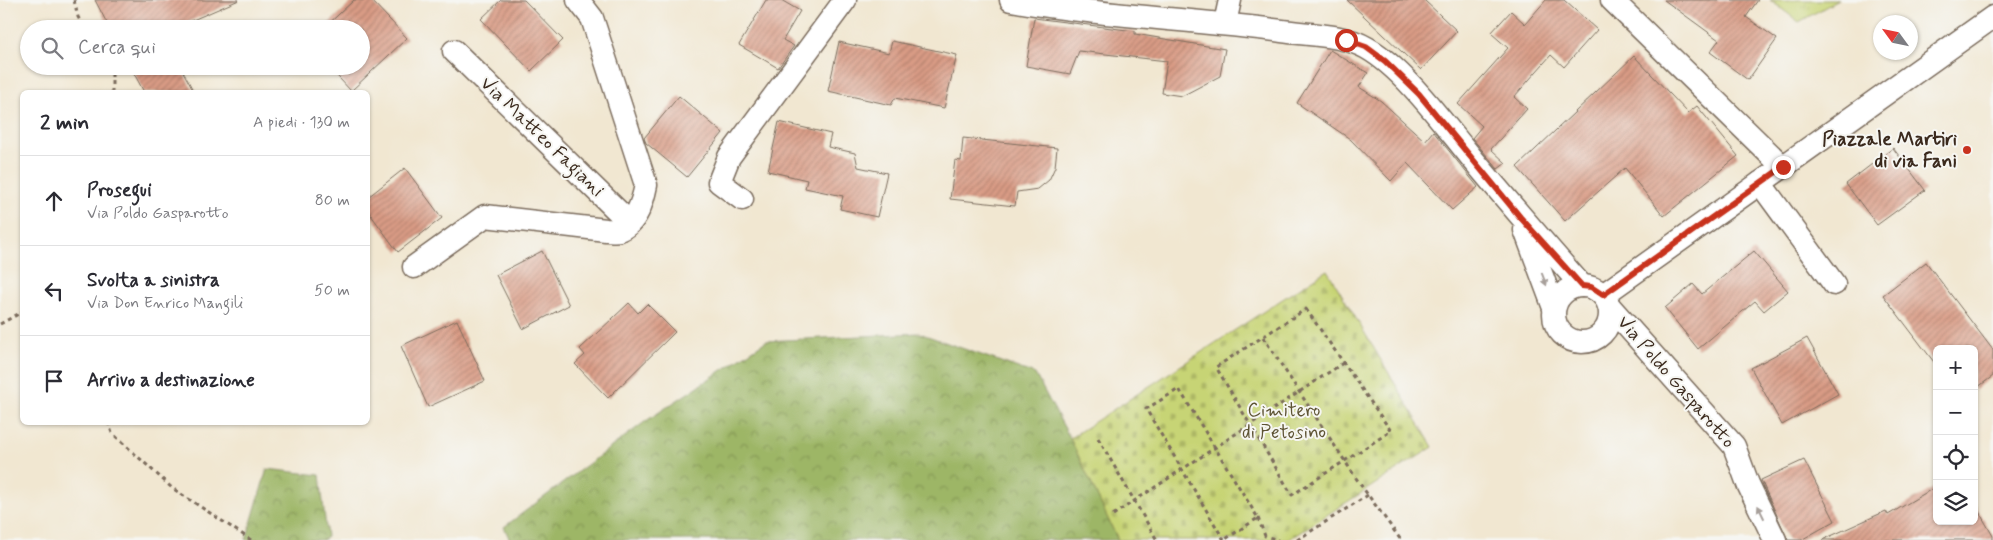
<!DOCTYPE html>
<html lang="it">
<head>
<meta charset="utf-8">
<style>
	:root { --surface:#fff; --page:#f7f7f7; --text:#2b2b33; --muted:#7c7c81; --line:#e1e1e2 }
	body { margin:0; font-family:Mynerve,sans-serif; background:var(--page); color:var(--text) }
	.controls { position:absolute; right:15px; bottom:15px; display:grid; overflow:hidden; border-radius:8px; box-shadow:0 1px 4px #0004 }
	.controls button { width:45px; height:45px; display:grid; place-items:center; padding:0; border:0; border-bottom:1px solid var(--line); background:var(--surface); color:var(--text); font:25px sans-serif }
	.compass { position:absolute; left:1873px; top:15px; width:45px; height:45px; border-radius:50%; background:var(--surface); box-shadow:0 1px 4px #0004; rotate:303deg }
	.stop { position:absolute; width:15px; height:15px; margin:-11px; border:4px solid #c8321e; border-radius:50%; background:#fff }
	.stop.end { background:#c8321e; border-color:#fff; box-shadow:0 1px 5px #0008 }
	.list { margin:0; padding:0; list-style:none }
	h2 { display:flex; justify-content:space-between; align-items:center; height:65px; margin:0; padding:0 20px; font-size:21px }
	h2 small { font-size:16px; font-weight:400; color:var(--muted) }
	.list li { display:grid; grid-template-columns:32px 1fr auto; gap:15px; align-items:center; box-sizing:border-box; height:90px; padding:0 20px; border-top:1px solid var(--line) }
	.list b { display:block; font-size:19px; white-space:nowrap }
	.list p { margin:0; font-size:16px; white-space:nowrap; color:var(--muted) }
	.list em { font-size:16px; font-style:normal; color:var(--muted) }
	.icon { flex:none; width:28px; height:28px; fill:none; stroke:currentColor; stroke-width:2; stroke-linecap:round; stroke-linejoin:round }
	.map { position:relative; flex:none; width:1993px; height:540px; overflow:hidden }
	.search { position:absolute; background:var(--surface); box-shadow:0 1px 4px #0004; left:20px; top:20px; width:350px; height:55px; display:flex; align-items:center; gap:12px; box-sizing:border-box; padding:0 18px; border-radius:28px; color:var(--muted); font-size:19px }
	.panel { position:absolute; background:var(--surface); box-shadow:0 1px 4px #0004; left:20px; top:90px; width:350px; height:335px; border-radius:8px }
	.map>svg:first-child { display:block }
</style>
</head>
<body>
<div class="map">
<svg width="1993" height="540" viewBox="0 0 1993 540">
	<defs>
		<pattern id="forest-crowns" width="20" height="18" patternUnits="userSpaceOnUse" patternTransform="scale(1.25)"><rect width="20" height="18" fill="#9db666"/><path d="M2 6a3 3 0 1 1 6 0M12 15a3 3 0 1 1 6 0" fill="none" stroke="#819453"/></pattern>
		<pattern id="cemetery-stones" width="16" height="16" patternUnits="userSpaceOnUse" patternTransform="scale(1.25)"><rect width="16" height="16" fill="#c7d475"/><path d="M2 7V4a2 2 0 0 1 4 0v3zM10 15v-3a2 2 0 0 1 4 0v3z" fill="#acb665"/></pattern>
		<pattern id="park-tufts" width="24" height="20" patternUnits="userSpaceOnUse" patternTransform="scale(1.25)"><rect width="24" height="20" fill="#c7d475"/><path d="M3 7l-1-3M5 7V3M7 7l1-3M15 17l-1-3M17 17v-4M19 17l1-3" fill="none" stroke="#acb665"/></pattern>
		<pattern id="building-hatch" width="6" height="6" patternUnits="userSpaceOnUse" patternTransform="scale(1.25)"><rect width="6" height="6" fill="#d99b85"/><path d="M-1 1l2-2M0 6l6-6M5 7l2-2" fill="none" stroke="#b17f6c"/></pattern>
	</defs>
	<rect width="100%" height="100%" fill="#f6f6f2"/>
	<filter id="ink" filterUnits="userSpaceOnUse"><feTurbulence type="fractalNoise" baseFrequency=".02" numOctaves="2"/><feDisplacementMap in="SourceGraphic" scale="10" xChannelSelector="R" yChannelSelector="G"/><feConvolveMatrix kernelMatrix="1 2 1 2 8 2 1 2 1" color-interpolation-filters="sRGB"/></filter>
	<filter id="wash" filterUnits="userSpaceOnUse"><feTurbulence type="fractalNoise" baseFrequency=".0096" numOctaves="4" result="noise"/><feDisplacementMap in="SourceGraphic" scale="20" xChannelSelector="R" yChannelSelector="G"/><feGaussianBlur stdDeviation="1.12" result="paint"/><feColorMatrix in="noise" values="0 0 0 0 0 0 0 0 0 0 0 0 0 0 0 0 0 1.4 0 .05"/><feComposite in="paint" operator="in"/></filter>
	<g filter="url(#wash)">
		<rect width="100%" height="100%" fill="#f1e7d1"/>
		<g fill="url(#forest-crowns)" stroke="#6c7042">
			<polygon points="919,333 1035,374 1070,438 1118,540 510,540 504,527 646,421 766,341"/>
			<polygon points="267,469 320,475 327,537 323,540 246,540"/>
		</g>
		<polygon fill="url(#cemetery-stones)" stroke="#817f4a" points="1327,270 1433,447 1288,540 1118,540 1070,438"/>
		<polygon fill="url(#park-tufts)" stroke="#817f4a" points="1770,0 1838,0 1799,22"/>
		<g id="blocks">
			<g fill="url(#building-hatch)">
				<polygon points="95,0 239,0 172,29 110,29"/>
				<polygon points="354,0 371,0 407,38 351,91 328,66 361,66 361,29 323,29"/>
				<polygon points="501,0 524,0 563,40 531,71 481,19"/>
				<polygon points="766,0 781,0 800,11 783,40 794,46 778,68 739,45"/>
				<polygon points="1347,0 1424,0 1457,31 1421,70"/>
				<polygon points="1546,0 1564,0 1597,30 1564,67 1551,55 1514,97 1527,109 1491,149 1506,163 1498,169 1472,138 1482,126 1458,104 1508,48 1491,33 1511,11 1525,24"/>
				<polygon points="1664,0 1758,0 1746,17 1777,39 1748,80 1710,52 1719,40"/>
				<polygon points="1034,18 1135,31 1135,34 1225,49 1220,76 1182,96 1162,93 1167,61 1079,51 1070,74 1026,66"/>
				<polygon points="892,41 957,55 944,108 895,98 891,105 828,91 839,42 889,53"/>
				<polygon points="1330,50 1368,73 1359,87 1381,101 1425,141 1433,131 1478,187 1452,210 1407,163 1391,181 1350,139 1297,103"/>
				<polygon points="1634,56 1688,113 1697,106 1738,156 1664,216 1625,168 1565,221 1517,167"/>
				<polygon points="130,66 180,66 194,92 144,92"/>
				<polygon points="679,96 723,133 687,177 646,143 644,138"/>
				<polygon points="779,122 831,134 828,147 855,153 858,167 887,173 877,217 840,209 843,196 805,188 807,180 768,171"/>
				<polygon points="963,138 1057,148 1055,167 1049,180 1038,189 1017,192 1015,206 950,199 955,160 961,161"/>
				<polygon points="1893,148 1925,190 1877,225 1846,184"/>
				<polygon points="405,168 442,218 398,252 368,211 368,197"/>
				<polygon points="542,251 569,305 523,329 496,275"/>
				<polygon points="1754,251 1788,291 1764,311 1755,301 1698,349 1665,308 1693,284 1702,294"/>
				<polygon points="1926,262 1993,350 1993,376 1974,390 1974,349 1937,349 1937,366 1883,295"/>
				<polygon points="629,303 638,313 647,304 675,332 608,398 575,364 585,355 580,349"/>
				<polygon points="457,320 485,381 428,407 401,346"/>
				<polygon points="1807,338 1838,394 1782,425 1751,368"/>
				<polygon points="1804,460 1835,521 1801,540 1788,540 1761,480"/>
				<polygon points="1937,486 1937,521 1974,521 1974,503 1993,536 1993,540 1822,540 1886,511 1888,515"/>
			</g>
		</g>
	</g>
	<g filter="url(#ink)">
		<use href="#blocks" fill-opacity="0" stroke="#7b6c5d" stroke-width="1"/>
		<g fill="none" stroke-linecap="round" stroke-linejoin="round">
			<defs>
				<g id="street">
					<path d="M1011,0C1100,16 1192,19 1282,31C1309,35 1343,34 1367,48C1404,69 1443,123 1471,157C1507,201 1544,243 1582,286"/>
					<polyline points="1612,0 1783,167"/>
					<polyline points="1225,23 1230,0"/>
					<polyline points="454,51 629,222"/>
					<polyline points="1760,183 1834,284"/>
					<polyline points="742,199 719,182 729,157 845,0"/>
					<polyline points="1525,230 1554,308"/>
					<path d="M414,267L485,216L606,230C610,230 615,231 619,230C637,224 643,200 646,185L592,18L578,0"/>
					<circle cx="1582" cy="314" r="28"/>
					<polyline points="1603,295 1993,17"/>
					<polyline points="1611,308 1734,446 1748,484 1775,540"/>
				</g>
			</defs>
			<use href="#street" stroke="#7b6c5d" stroke-width="25"/>
			<g stroke="#7b6c5d" stroke-width="3" stroke-dasharray="4 4" stroke-linecap="butt">
				<polyline points="74,0 78,17 85,29"/>
				<polyline points="108,66 112,73 112,92"/>
				<polygon points="1306,309 1391,431 1292,495 1216,367"/>
				<polyline points="0,324 22,312"/>
				<polyline points="1263,337 1360,484 1401,540"/>
				<polyline points="108,422 112,433 172,488 251,540"/>
				<polyline points="1098,438 1157,540"/>
				<polyline points="1113,515 1343,363"/>
				<polyline points="1258,518 1265,536 1278,540"/>
				<polyline points="1224,540 1146,409 1179,389 1258,518 1224,540"/>
				<polyline points="1297,540 1368,495"/>
			</g>
			<use href="#street" stroke="#fff" stroke-width="22"/>
		</g>
		<defs><path id="oneway-solid" d="M-6-.8H1V-3.2L6.5 0L1 3.2V.8H-6Z" transform="scale(1.25)"/></defs>
		<g fill="#a79f9a">
			<use href="#oneway-solid" transform="translate(1544 279) rotate(69)"/>
			<use href="#oneway-solid" transform="translate(1761 512) rotate(-116)"/>
		</g>
	</g>
	<g fill="none" stroke-linecap="round" stroke-linejoin="round" filter="url(#ink)">
		<polyline stroke="#c8321e" stroke-width="6" points="1346,40 1366,47 1385,61 1419,94 1520,217 1582,286 1591,287 1603,295 1783,167"/>
	</g>
	<circle fill="#c8321e" stroke="#f6f6f2" stroke-width="2" cx="1967" cy="150" r="5"/>
	<g text-anchor="middle" dominant-baseline="central" stroke-width="4" stroke-linejoin="round" paint-order="stroke">
		<g font-size="19" fill="#3b2a1e" stroke="#f6f6f2">
			<text transform="translate(542 137) rotate(44)">Via Matteo Fagiani</text>
			<text transform="translate(1676 382) rotate(49)">Via Poldo Gasparotto</text>
		</g>
		<g font-size="19" font-weight="bold" fill="#3b2a1e" stroke="#f6f6f2" text-anchor="end">
			<text x="1957" y="139">Piazzale Martiri<tspan x="1957" dy="22">di via Fani</tspan></text>
		</g>
		<g font-size="19" fill="#5e5434" stroke="#f6f6f2">
			<text x="1284" y="410">Cimitero<tspan x="1284" dy="22">di Petosino</tspan></text>
		</g>
	</g>
</svg>
<div class="controls">
<button>+</button>
<button>−</button>
<button><svg class="icon" aria-label="locate" viewBox="0 0 24 24"><circle cx="12" cy="12" r="6"/><path d="M12 2v4M12 18v4M2 12h4M18 12h4"/></svg></button>
<button><svg class="icon" aria-label="layers" viewBox="0 0 24 24"><path d="M12 4l9 5-9 5-9-5zM3 14l9 5 9-5"/></svg></button>
</div>
<svg class="compass" viewBox="-18 -18 36 36"><path d="M0-13l5 13h-10z" fill="#e53935"/><path d="M0 13l5-13h-10z" fill="#7c7c81"/></svg>
<div class="stop" style="left:1346px;top:40px"></div>
<div class="stop end" style="left:1783px;top:167px"></div>
<div class="search"><svg class="icon" aria-label="search" viewBox="0 0 24 24"><circle cx="10" cy="10" r="6"/><path d="M15 15l6 6"/></svg>Cerca qui</div>
<section class="panel">
<h2>2 min<small>A piedi · 130 m</small></h2>
<ul class="list">
<li><svg class="icon" aria-label="ahead" viewBox="0 0 24 24"><path d="M12 20V5M6 11l6-6 6 6"/></svg><div><b>Prosegui</b><p>Via Poldo Gasparotto</p></div><em>80 m</em></li>
<li><svg class="icon" aria-label="left" viewBox="0 0 24 24"><path d="M17 20v-9H6M10 6l-5 5 5 5"/></svg><div><b>Svolta a sinistra</b><p>Via Don Enrico Mangili</p></div><em>50 m</em></li>
<li><svg class="icon" aria-label="arrive" viewBox="0 0 24 24"><path d="M6 21V4h12l-3 4 3 4H6"/></svg><div><b>Arrivo a destinazione</b></div></li>
</ul>
</section>
</div>
</body>
</html>
